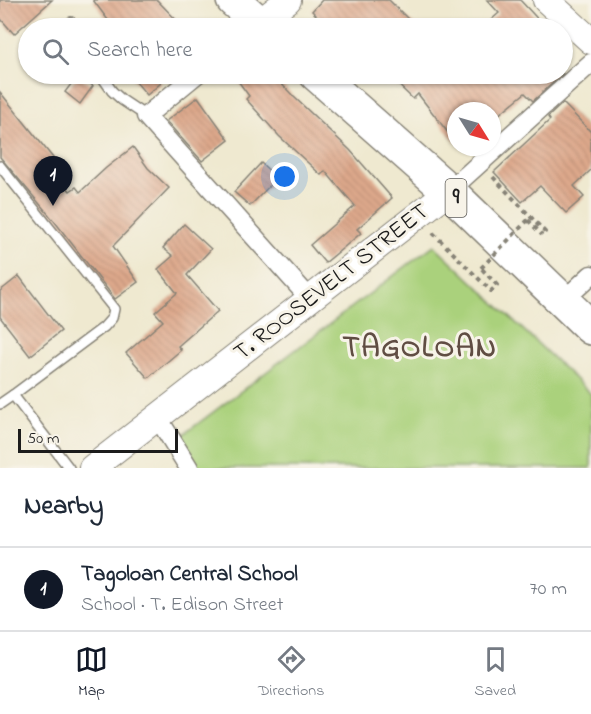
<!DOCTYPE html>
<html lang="en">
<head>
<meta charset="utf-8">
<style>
	:root { --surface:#fff; --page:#f2f2f3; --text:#1f2937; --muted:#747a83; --line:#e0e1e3; --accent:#111827 }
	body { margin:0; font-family:"Indie Flower",sans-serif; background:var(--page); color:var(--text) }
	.compass { position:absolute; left:447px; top:102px; width:54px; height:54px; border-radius:50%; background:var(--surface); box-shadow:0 2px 4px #0004; rotate:127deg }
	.scale { position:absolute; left:18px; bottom:15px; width:160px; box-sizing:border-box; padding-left:6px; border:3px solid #1c1c1c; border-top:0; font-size:16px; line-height:21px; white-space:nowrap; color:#1c1c1c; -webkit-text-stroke:4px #f7f3e8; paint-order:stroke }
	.you { position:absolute; left:285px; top:177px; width:21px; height:21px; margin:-15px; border:4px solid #fff; border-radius:50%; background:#1a73e8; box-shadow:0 0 0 9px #1a73e833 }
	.badge { display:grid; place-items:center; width:39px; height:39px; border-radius:50%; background:var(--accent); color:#fff; font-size:20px; font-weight:700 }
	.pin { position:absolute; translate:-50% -50px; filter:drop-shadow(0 2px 3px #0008) }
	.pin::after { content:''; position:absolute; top:32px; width:21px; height:18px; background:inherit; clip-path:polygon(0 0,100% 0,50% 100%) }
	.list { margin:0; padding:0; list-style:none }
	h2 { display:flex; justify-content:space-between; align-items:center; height:78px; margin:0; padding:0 24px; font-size:26px }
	h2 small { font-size:20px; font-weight:400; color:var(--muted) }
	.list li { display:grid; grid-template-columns:39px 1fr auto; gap:18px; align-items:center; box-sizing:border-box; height:84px; padding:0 24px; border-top:2px solid var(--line) }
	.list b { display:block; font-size:22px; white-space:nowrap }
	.list p { margin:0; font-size:20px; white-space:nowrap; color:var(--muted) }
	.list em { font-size:20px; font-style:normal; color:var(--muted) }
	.icon { flex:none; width:33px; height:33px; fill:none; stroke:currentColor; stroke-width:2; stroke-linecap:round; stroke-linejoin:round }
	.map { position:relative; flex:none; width:591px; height:468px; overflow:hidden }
	.search { position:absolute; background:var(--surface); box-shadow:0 2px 4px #0004; left:18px; right:18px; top:18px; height:66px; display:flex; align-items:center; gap:15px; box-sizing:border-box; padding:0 21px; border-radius:33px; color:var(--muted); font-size:22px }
	.sheet { height:162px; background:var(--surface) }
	nav { display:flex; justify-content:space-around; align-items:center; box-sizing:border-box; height:84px; border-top:2px solid var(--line); background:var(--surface); font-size:16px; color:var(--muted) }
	nav a { display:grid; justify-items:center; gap:3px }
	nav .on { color:var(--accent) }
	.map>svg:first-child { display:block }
</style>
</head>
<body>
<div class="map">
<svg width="591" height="468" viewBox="0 0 591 468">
	<defs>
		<pattern id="building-back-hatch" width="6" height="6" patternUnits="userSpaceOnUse" patternTransform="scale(1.5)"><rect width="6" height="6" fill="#dda88b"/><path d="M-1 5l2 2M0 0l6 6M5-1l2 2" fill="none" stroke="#bd9077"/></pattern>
	</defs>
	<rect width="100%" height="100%" fill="#f7f3e8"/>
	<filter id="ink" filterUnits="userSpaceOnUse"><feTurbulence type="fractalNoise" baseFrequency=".0167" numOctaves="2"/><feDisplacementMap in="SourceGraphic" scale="12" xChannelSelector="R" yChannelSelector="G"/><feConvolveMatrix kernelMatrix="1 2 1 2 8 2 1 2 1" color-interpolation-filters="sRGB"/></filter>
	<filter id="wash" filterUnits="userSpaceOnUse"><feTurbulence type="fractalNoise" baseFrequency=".008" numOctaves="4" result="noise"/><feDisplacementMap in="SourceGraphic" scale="24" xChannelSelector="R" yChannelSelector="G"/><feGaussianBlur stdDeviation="1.35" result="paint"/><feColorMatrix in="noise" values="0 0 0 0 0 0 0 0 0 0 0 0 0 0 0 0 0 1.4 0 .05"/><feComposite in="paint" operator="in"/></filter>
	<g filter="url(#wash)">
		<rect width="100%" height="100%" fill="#efe9d0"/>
		<polygon fill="#aad17c" stroke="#63764c" stroke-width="1.5" points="434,245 591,394 591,468 199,468 179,438"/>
		<g id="blocks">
			<g fill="url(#building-back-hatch)">
				<polygon points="0,0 52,0 14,34 0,18"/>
				<polygon points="93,0 157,0 184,28 114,28"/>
				<polygon points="322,0 389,0 417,28 329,28 312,11"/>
				<polygon points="487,0 520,0 546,28 482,28 499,13"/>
				<polygon points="129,74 153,74 161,83 147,95"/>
				<polygon points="233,74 272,74 294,97 350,150 392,198 357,229 361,233 325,263 310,245 355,206 325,171 321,175 279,136 246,99 249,96"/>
				<polygon points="387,74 563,74 533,101 525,93 492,120 492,111 456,111 456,143 418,94 413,99"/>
				<polygon points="78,75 93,86 80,104 65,92"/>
				<polygon points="0,92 61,168 55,173 70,191 76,187 80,192 106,168 133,147 148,168 169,188 113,246 138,282 115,299 55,222 0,157"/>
				<polygon points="198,97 229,140 202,161 166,121"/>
				<polygon points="563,103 591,132 591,170 574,186 584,197 566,213 540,186 522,202 494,172 550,120 548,117"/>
				<polygon points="261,163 277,178 250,206 234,192"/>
				<polygon points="184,224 211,249 187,275 218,311 178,346 181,350 148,378 126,353 163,321 155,312 177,293 158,269 173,256 163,248"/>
				<polygon points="19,276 61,331 30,356 0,317 0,291"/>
			</g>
		</g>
	</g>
	<g filter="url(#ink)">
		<use href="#blocks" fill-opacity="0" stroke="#868276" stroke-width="1.5"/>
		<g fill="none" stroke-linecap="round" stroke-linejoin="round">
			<defs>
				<g id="lane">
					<polyline points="71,22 74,28"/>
					<polyline points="100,74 112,91 122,100 146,116"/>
					<polyline points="0,166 114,309 112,318 104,327 13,395 69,468"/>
					<polyline points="0,404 13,395"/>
				</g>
				<g id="street">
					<polyline points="197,74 146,116 311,300"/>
					<polyline points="449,191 591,63"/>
					<polyline points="563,301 591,275"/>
					<polyline points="158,418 189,468"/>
				</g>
				<g id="secondary">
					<polyline points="546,0 591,41"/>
					<polyline points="259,23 288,0"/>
					<polyline points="92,468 449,191"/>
				</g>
				<g id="highway">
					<polyline points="233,0 265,28"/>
					<polyline points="316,74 449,191 591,328"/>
				</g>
			</defs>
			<use href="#lane" stroke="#868276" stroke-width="12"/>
			<use href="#street" stroke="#868276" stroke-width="21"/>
			<use href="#secondary" stroke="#868276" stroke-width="28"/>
			<use href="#highway" stroke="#868276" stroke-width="36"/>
			<g stroke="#868276" stroke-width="4" stroke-dasharray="4.5 4.5" stroke-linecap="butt">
				<polyline points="493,177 545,232 542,235"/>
				<polyline points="528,220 542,235"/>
				<polyline points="433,233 491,291 497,285 481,268"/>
			</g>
			<use href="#lane" stroke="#fff" stroke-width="9"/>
			<use href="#street" stroke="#fff" stroke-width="18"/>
			<use href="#secondary" stroke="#fff" stroke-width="26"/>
			<use href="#highway" stroke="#fff" stroke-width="33"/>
			<polyline stroke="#868276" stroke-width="4" stroke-dasharray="4.5 4.5" stroke-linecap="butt" points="481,268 528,220"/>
		</g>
	</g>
	<g text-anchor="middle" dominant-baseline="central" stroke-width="6" stroke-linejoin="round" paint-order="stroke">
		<rect fill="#f7f3e8" stroke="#5e5c59" stroke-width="1.5" x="445.5" y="179" width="21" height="38" rx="4.5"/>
		<g font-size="22" font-weight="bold" fill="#1c1c1c">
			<text x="456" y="198">9</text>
		</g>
		<g font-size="24" fill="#1c1c1c" stroke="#f7f3e8">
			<text transform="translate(332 283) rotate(-38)">T. ROOSEVELT STREET</text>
		</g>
		<g font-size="30" font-weight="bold" letter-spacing="1.5" fill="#604d43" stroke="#f7f3e8">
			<text x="420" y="349">TAGOLOAN</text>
		</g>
	</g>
</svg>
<svg class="compass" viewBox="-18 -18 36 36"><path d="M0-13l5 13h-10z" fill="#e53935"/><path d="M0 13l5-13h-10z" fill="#747a83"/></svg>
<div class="scale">50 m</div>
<div class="you"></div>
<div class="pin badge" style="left:53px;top:206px">1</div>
<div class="search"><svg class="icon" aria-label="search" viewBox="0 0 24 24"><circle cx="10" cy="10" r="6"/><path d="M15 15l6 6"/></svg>Search here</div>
</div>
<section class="sheet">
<h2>Nearby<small></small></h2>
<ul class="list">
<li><span class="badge">1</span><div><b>Tagoloan Central School</b><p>School · T. Edison Street</p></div><em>70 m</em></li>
</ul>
</section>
<nav>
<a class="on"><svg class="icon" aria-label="map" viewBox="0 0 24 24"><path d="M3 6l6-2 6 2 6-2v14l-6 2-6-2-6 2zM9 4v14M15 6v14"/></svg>Map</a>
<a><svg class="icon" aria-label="directions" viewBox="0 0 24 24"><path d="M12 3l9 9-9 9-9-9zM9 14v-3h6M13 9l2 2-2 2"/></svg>Directions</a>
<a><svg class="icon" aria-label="saved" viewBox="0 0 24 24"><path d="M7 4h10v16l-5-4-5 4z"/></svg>Saved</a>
</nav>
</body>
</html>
